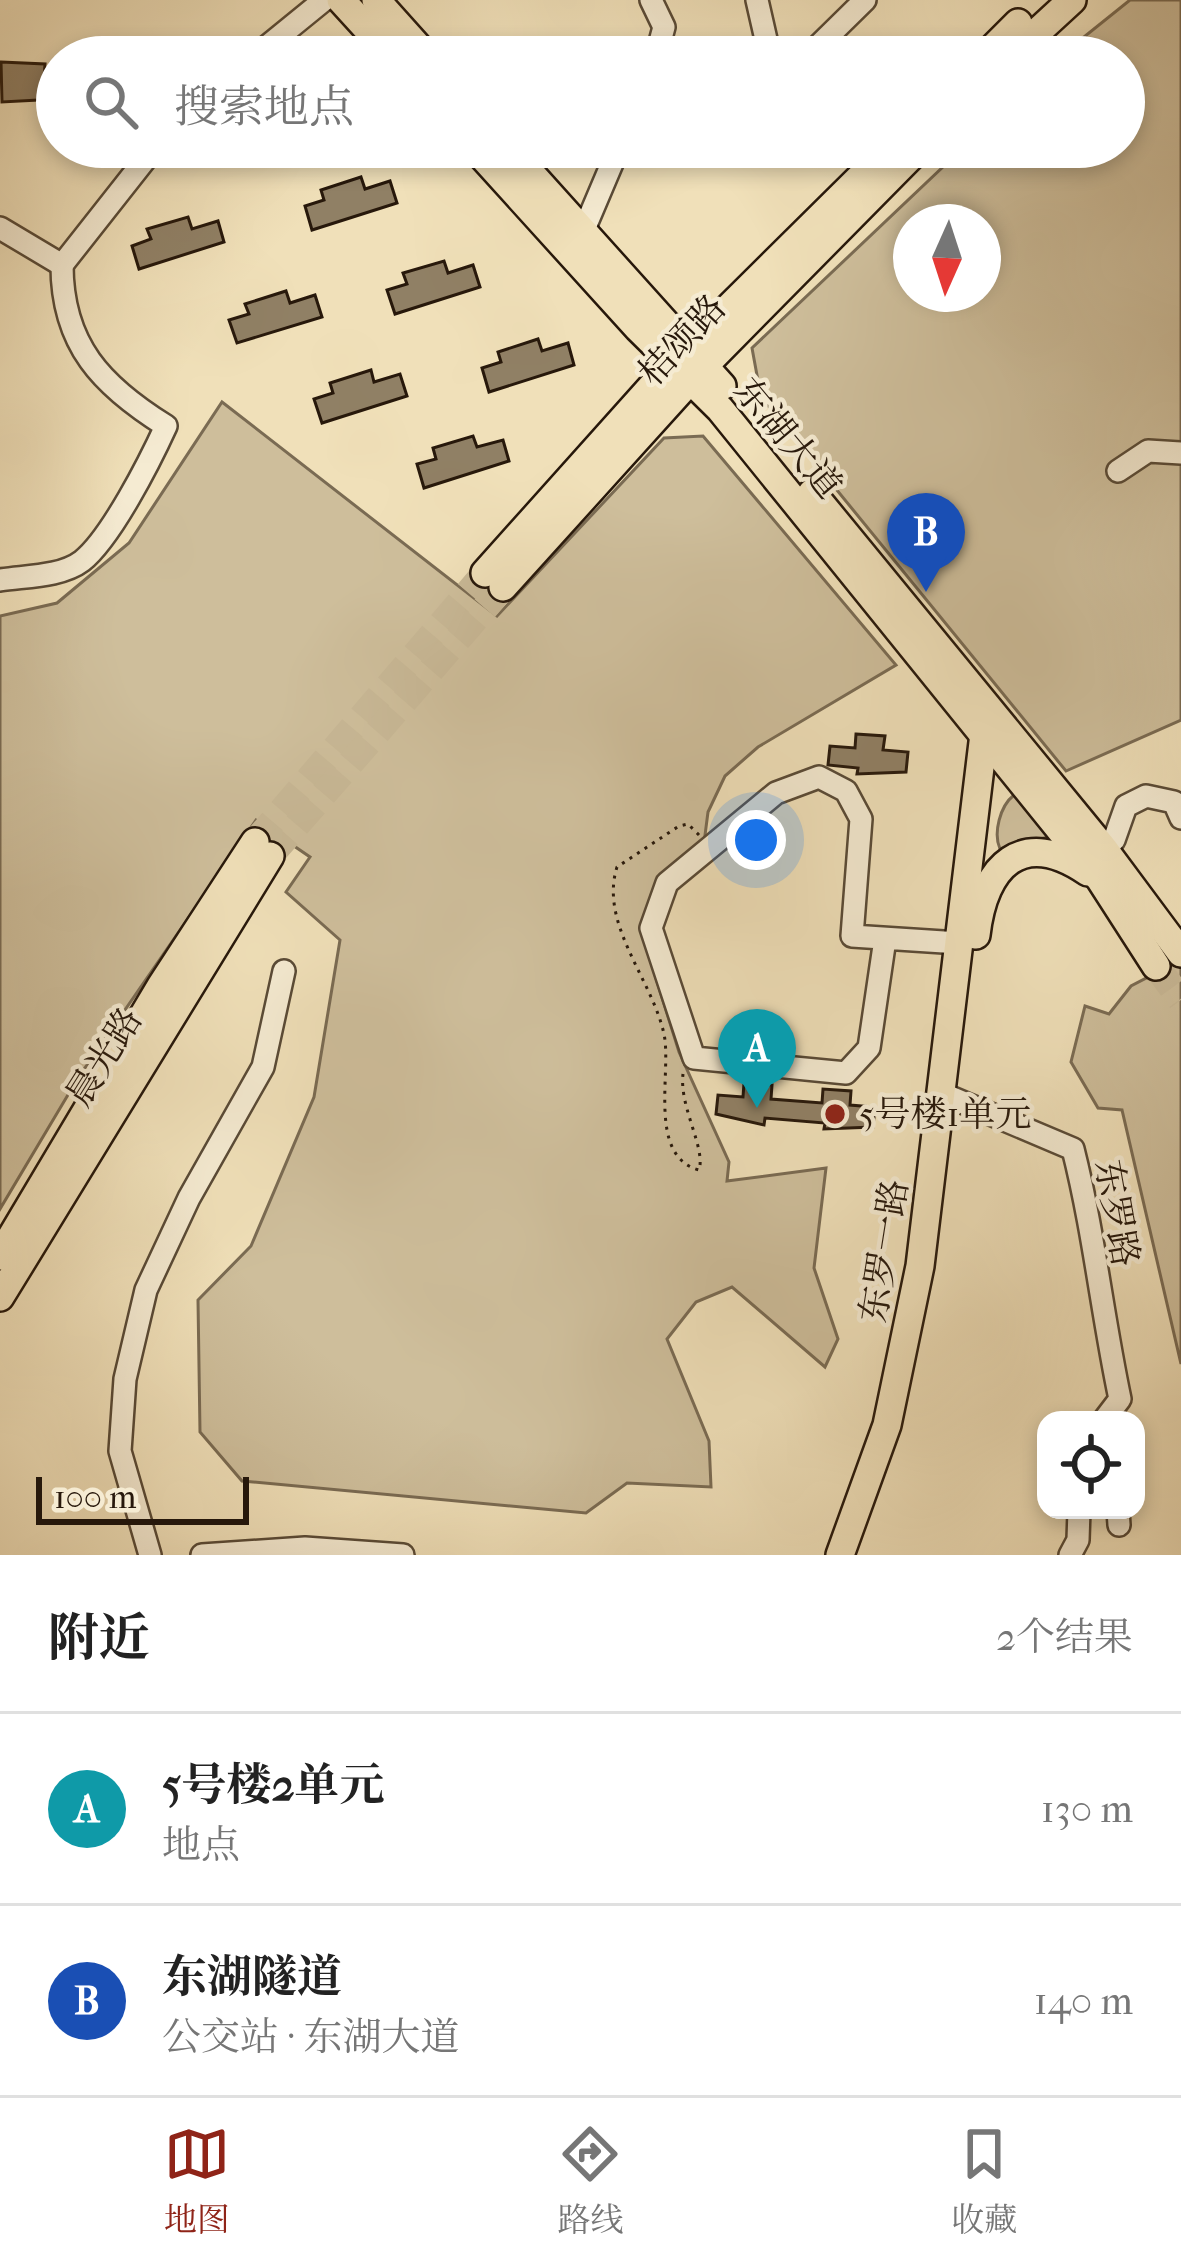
<!DOCTYPE html>
<html lang="zh">
<head>
<meta charset="utf-8">
<style>
	:root { --surface:#fff; --page:#f6f6f6; --text:#222; --muted:#767676; --line:#e0e0e0; --accent:#8f2418 }
	body { margin:0; font-family:"IM FELL French Canon","Noto Serif SC",serif; background:var(--page); color:var(--text) }
	.controls { position:absolute; right:36px; bottom:36px; display:grid; overflow:hidden; border-radius:24px; box-shadow:0 6px 18px #0003 }
	.controls button { width:108px; height:108px; display:grid; place-items:center; padding:0; border:0; border-bottom:3px solid var(--line); background:var(--surface); color:var(--text); font:60px sans-serif }
	.compass { position:absolute; left:893px; top:204px; width:108px; height:108px; border-radius:50%; background:var(--surface); box-shadow:0 6px 18px #0003; rotate:183deg }
	.scale { position:absolute; left:36px; bottom:30px; width:213px; box-sizing:border-box; padding-left:12px; border:6px solid #27180b; border-top:0; font-size:33px; line-height:42px; white-space:nowrap; color:#27180b; -webkit-text-stroke:9px #f5ebd2; paint-order:stroke }
	.you { position:absolute; left:756px; top:840px; width:42px; height:42px; margin:-30px; border:9px solid #fff; border-radius:50%; background:#1a73e8; box-shadow:0 0 0 18px #1a73e833 }
	.badge { display:grid; place-items:center; width:78px; height:78px; border-radius:50%; background:var(--accent); color:#fff; font-size:39px; font-weight:700 }
	.pin { position:absolute; translate:-50% -99px; filter:drop-shadow(0 3px 6px #0008) }
	.pin::after { content:''; position:absolute; top:63px; width:42px; height:36px; background:inherit; clip-path:polygon(0 0,100% 0,50% 100%) }
	.list { margin:0; padding:0; list-style:none }
	h2 { display:flex; justify-content:space-between; align-items:center; height:156px; margin:0; padding:0 48px; font-size:51px }
	h2 small { font-size:39px; font-weight:400; color:var(--muted) }
	.list li { display:grid; grid-template-columns:78px 1fr auto; gap:36px; align-items:center; box-sizing:border-box; height:192px; padding:0 48px; border-top:3px solid var(--line) }
	.list b { display:block; font-size:45px; white-space:nowrap }
	.list p { margin:0; font-size:39px; white-space:nowrap; color:var(--muted) }
	.list em { font-size:39px; font-style:normal; color:var(--muted) }
	.icon { flex:none; width:66px; height:66px; fill:none; stroke:currentColor; stroke-width:2; stroke-linecap:round; stroke-linejoin:round }
	.map { position:relative; flex:none; width:1181px; height:1555px; overflow:hidden }
	.search { position:absolute; background:var(--surface); box-shadow:0 6px 18px #0003; left:36px; right:36px; top:36px; height:132px; display:flex; align-items:center; gap:30px; box-sizing:border-box; padding:0 42px; border-radius:66px; color:var(--muted); font-size:45px }
	.sheet { height:540px; background:var(--surface) }
	nav { display:flex; justify-content:space-around; align-items:center; box-sizing:border-box; height:168px; border-top:3px solid var(--line); background:var(--surface); font-size:33px; color:var(--muted) }
	nav a { display:grid; justify-items:center; gap:6px }
	nav .on { color:var(--accent) }
	.map>svg:first-child { display:block }
</style>
</head>
<body>
<div class="map">
<svg width="1181" height="1555" viewBox="0 0 1181 1555">
	<rect width="100%" height="100%" fill="#f0e0b9"/>
	<filter id="stains"><feTurbulence type="fractalNoise" baseFrequency=".00167" numOctaves="4"/><feColorMatrix values="0 0 0 0 .2 0 0 0 0 .09 0 0 0 0 .02 0 0 0 .5 -.17"/></filter>
	<radialGradient id="worn" r=".72"><stop offset=".6" stop-color="#630" stop-opacity="0"/><stop offset="1" stop-color="#630" stop-opacity=".3"/></radialGradient>
	<g fill="#cebe9b" stroke="#7a6b53" stroke-width="3" fill-rule="evenodd">
		<path d="M1130,0H1181V720L1066,771L761,397L752,348L964,147H1124V57H1059ZM911,222H983V294H911Z"/>
		<polygon points="222,402 497,616 664,438 703,436 896,665 758,747 725,776 708,812 704,843 645,943 679,1052 729,1162 727,1181 826,1168 814,1268 838,1339 825,1367 732,1287 696,1302 667,1339 709,1441 711,1487 627,1483 586,1513 242,1481 200,1432 198,1300 251,1246 314,1097 340,940 286,892 310,857 256,820 78,1078 0,1209 0,616 57,603 129,543"/>
		<path d="M1014,795H1021L1056,835L1000,849C993,833 1000,806 1014,795Z"/>
		<polygon points="1181,960 1181,1364 1122,1110 1098,1108 1071,1062 1085,1006 1109,1014 1131,986"/>
	</g>
	<g fill="#908065" stroke="#27180b" stroke-width="3">
		<polygon points="1,62 45,64 44,78 57,78 57,99 2,102"/>
		<polygon points="361,177 365,189 390,181 397,203 312,230 305,206 324,200 321,190"/>
		<polygon points="188,217 192,229 218,221 224,242 139,269 132,246 151,239 147,229"/>
		<polygon points="444,261 448,273 473,265 480,287 395,314 387,290 407,284 403,273"/>
		<polygon points="286,291 290,303 315,295 322,317 237,343 229,320 249,314 245,304"/>
		<polygon points="538,339 542,351 568,343 574,365 489,392 482,368 501,362 498,352"/>
		<polygon points="371,370 374,382 400,374 407,396 322,423 314,399 333,393 330,383"/>
		<polygon points="473,436 477,447 503,440 509,461 424,488 417,464 436,459 433,448"/>
		<polygon points="856,734 885,736 883,750 908,752 906,772 857,774 858,768 828,765 830,746 855,748"/>
		<polygon points="744,1083 772,1085 771,1099 822,1103 823,1089 851,1091 850,1105 875,1107 873,1127 824,1129 825,1123 765,1118 764,1125 716,1114 718,1095 743,1097"/>
	</g>
	<g fill="none" stroke-linecap="round" stroke-linejoin="round">
		<g stroke="#c8b896" stroke-width="27" stroke-dasharray="27 14" stroke-linecap="butt">
			<polyline points="255,842 485,573"/>
			<polyline points="270,856 503,587"/>
			<polyline points="1156,966 1181,1000"/>
		</g>
		<defs>
			<g id="minor">
				<polyline points="651,0 664,27 656,57"/>
				<polyline points="757,0 770,57"/>
				<polyline points="254,57 324,0"/>
				<polyline points="807,57 865,0"/>
				<polyline points="0,228 62,265"/>
				<polyline points="583,232 619,147"/>
				<polyline points="62,265 155,147"/>
				<polyline points="1118,471 1148,451 1181,453"/>
				<path d="M0,580C25,576 61,577 82,561C111,538 150,461 166,426C102,386 62,345 62,265"/>
				<polyline points="1103,848 1114,840 1126,806 1146,796 1174,802 1181,818"/>
				<polyline points="885,939 869,1048 846,1073 694,1058 651,928 667,883 776,793 819,777 846,791 861,819 852,936 959,943"/>
				<path d="M943,1094L1073,1149C1094,1232 1102,1314 1120,1399L1104,1420"/>
				<polyline points="1118,1510 1119,1525"/>
				<polyline points="150,1555 120,1451 125,1379 146,1290 189,1198 263,1067 284,971"/>
				<polyline points="202,1555 305,1548 403,1555"/>
				<polyline points="1070,1555 1078,1540 1079,1510"/>
			</g>
			<g id="major">
				<polyline points="341,0 393,57"/>
				<polyline points="376,0 427,57"/>
				<polyline points="984,57 1018,23"/>
				<polyline points="1010,57 1072,0"/>
				<polyline points="474,147 638,328 720,409 1100,879 1156,966"/>
				<polyline points="507,147 722,386"/>
				<polyline points="812,493 1103,848 1181,953"/>
				<polyline points="485,573 673,363 891,147"/>
				<polyline points="503,587 691,379 920,147"/>
				<path d="M976,935C984,865 1022,827 1088,872"/>
				<polyline points="0,1256 161,986 255,842"/>
				<polyline points="0,1297 270,856"/>
				<polyline points="840,1555 887,1425 920,1266 984,734"/>
			</g>
		</defs>
		<use href="#minor" stroke="#594a36" stroke-width="26"/>
		<use href="#major" stroke="#27180b" stroke-width="32"/>
		<path stroke="#27180b" stroke-width="3" stroke-dasharray="3 6" stroke-linecap="butt" d="M683,1074C679,1107 706,1148 699,1170C647,1156 672,1072 664,1034C652,979 599,924 617,867L679,826L688,824L699,835"/>
		<use href="#minor" stroke="#f5ebd2" stroke-width="21"/>
		<use href="#major" stroke="#f0e0b9" stroke-width="27"/>
	</g>
	<circle fill="#8f2418" stroke="#f5ebd2" stroke-width="4.5" cx="835" cy="1114" r="12"/>
	<g text-anchor="middle" dominant-baseline="central" stroke-width="9" stroke-linejoin="round" paint-order="stroke">
		<g font-size="36" fill="#27180b" stroke="#f5ebd2">
			<text transform="translate(682 340) rotate(-47)">桔颂路</text>
			<text transform="translate(788 438) rotate(50)">东湖大道</text>
			<text transform="translate(104 1057) rotate(-58)">晨光路</text>
			<text transform="translate(1117 1213) rotate(80)">东罗路</text>
			<text transform="translate(884 1251) rotate(-81)">东罗一路</text>
		</g>
		<g font-size="36" fill="#27180b" stroke="#f5ebd2" text-anchor="start">
			<text x="859" y="1114">5号楼1单元</text>
		</g>
	</g>
	<rect width="100%" height="100%" filter="url(#stains)"/>
	<rect width="100%" height="100%" fill="url(#worn)"/>
</svg>
<div class="controls">
<button><svg class="icon" aria-label="locate" viewBox="0 0 24 24"><circle cx="12" cy="12" r="6"/><path d="M12 2v4M12 18v4M2 12h4M18 12h4"/></svg></button>
</div>
<svg class="compass" viewBox="-18 -18 36 36"><path d="M0-13l5 13h-10z" fill="#e53935"/><path d="M0 13l5-13h-10z" fill="#767676"/></svg>
<div class="scale">100 m</div>
<div class="you"></div>
<div class="pin badge" style="left:757px;top:1108px;background:#0f9aa8">A</div>
<div class="pin badge" style="left:926px;top:592px;background:#1a4fb4">B</div>
<div class="search"><svg class="icon" aria-label="search" viewBox="0 0 24 24"><circle cx="10" cy="10" r="6"/><path d="M15 15l6 6"/></svg>搜索地点</div>
</div>
<section class="sheet">
<h2>附近<small>2个结果</small></h2>
<ul class="list">
<li><span class="badge" style="background:#0f9aa8">A</span><div><b>5号楼2单元</b><p>地点</p></div><em>130 m</em></li>
<li><span class="badge" style="background:#1a4fb4">B</span><div><b>东湖隧道</b><p>公交站 · 东湖大道</p></div><em>140 m</em></li>
</ul>
</section>
<nav>
<a class="on"><svg class="icon" aria-label="map" viewBox="0 0 24 24"><path d="M3 6l6-2 6 2 6-2v14l-6 2-6-2-6 2zM9 4v14M15 6v14"/></svg>地图</a>
<a><svg class="icon" aria-label="directions" viewBox="0 0 24 24"><path d="M12 3l9 9-9 9-9-9zM9 14v-3h6M13 9l2 2-2 2"/></svg>路线</a>
<a><svg class="icon" aria-label="saved" viewBox="0 0 24 24"><path d="M7 4h10v16l-5-4-5 4z"/></svg>收藏</a>
</nav>
</body>
</html>
